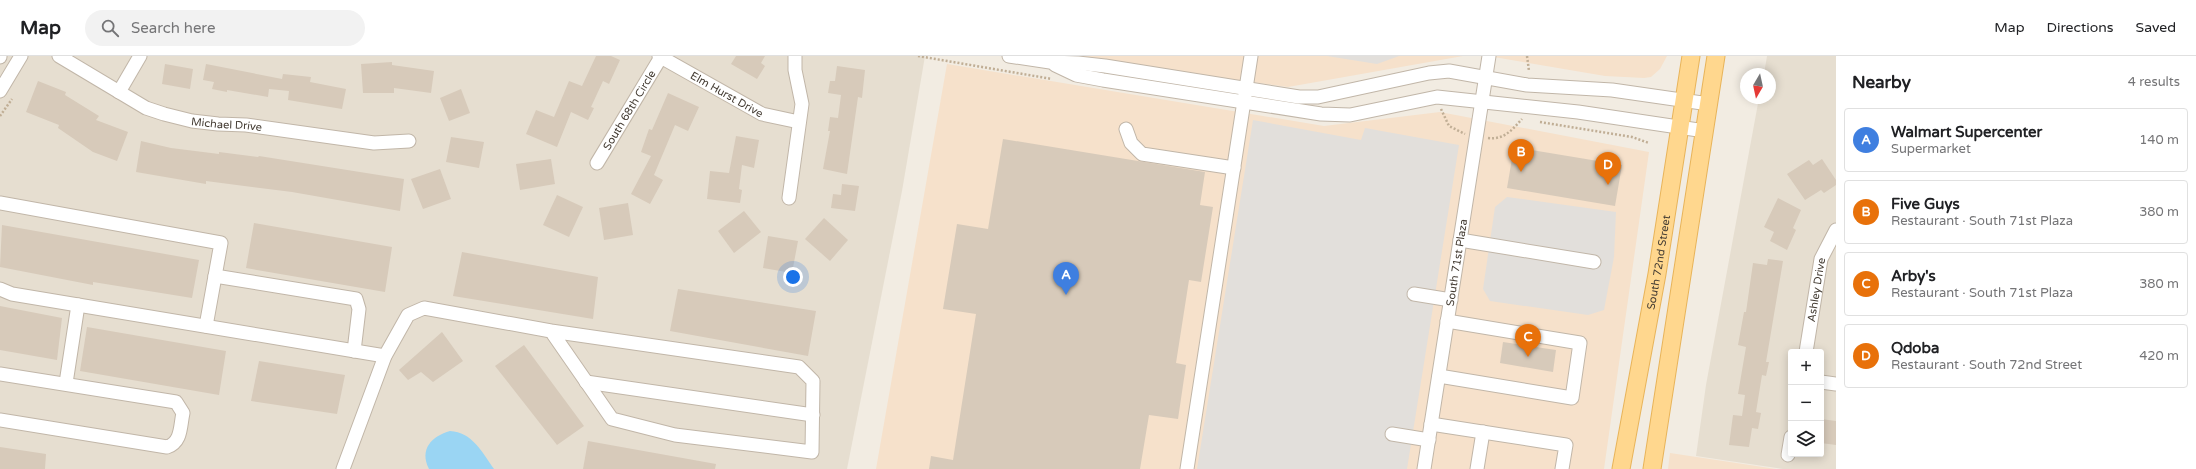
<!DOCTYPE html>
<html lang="en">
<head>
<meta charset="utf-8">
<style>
	:root { --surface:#fff; --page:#f2f2f2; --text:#202124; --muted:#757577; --line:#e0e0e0; --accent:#b45309 }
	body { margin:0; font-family:"Varela Round",sans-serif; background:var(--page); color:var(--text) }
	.controls { position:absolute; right:12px; bottom:12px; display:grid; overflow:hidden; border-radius:4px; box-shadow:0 2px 10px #0003 }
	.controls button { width:36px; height:36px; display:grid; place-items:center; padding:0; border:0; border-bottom:1px solid var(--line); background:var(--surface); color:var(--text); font:20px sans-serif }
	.compass { position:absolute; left:1740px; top:12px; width:36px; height:36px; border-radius:50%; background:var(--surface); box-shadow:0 2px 10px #0003; rotate:189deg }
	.you { position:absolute; left:793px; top:221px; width:14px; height:14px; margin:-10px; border:3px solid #fff; border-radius:50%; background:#1a73e8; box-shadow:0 0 0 6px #1a73e833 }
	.badge { display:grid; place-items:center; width:26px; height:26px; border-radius:50%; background:var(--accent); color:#fff; font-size:13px; font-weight:700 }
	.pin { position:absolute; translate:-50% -33px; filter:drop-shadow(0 1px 2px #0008) }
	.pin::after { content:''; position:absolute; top:21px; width:14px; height:12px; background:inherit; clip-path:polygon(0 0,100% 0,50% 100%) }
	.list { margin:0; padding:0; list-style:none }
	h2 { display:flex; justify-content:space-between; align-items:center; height:52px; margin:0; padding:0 16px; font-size:17px }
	h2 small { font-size:13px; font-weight:400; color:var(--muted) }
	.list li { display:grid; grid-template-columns:26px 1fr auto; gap:12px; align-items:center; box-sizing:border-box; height:64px; margin:0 8px 8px; padding:0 8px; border:1px solid var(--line); border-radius:4px }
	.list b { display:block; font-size:15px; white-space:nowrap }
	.list p { margin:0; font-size:13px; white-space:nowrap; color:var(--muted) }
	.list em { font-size:13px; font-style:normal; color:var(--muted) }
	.icon { flex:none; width:22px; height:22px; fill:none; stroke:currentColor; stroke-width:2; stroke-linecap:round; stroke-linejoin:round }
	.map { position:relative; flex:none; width:1836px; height:413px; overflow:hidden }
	header { display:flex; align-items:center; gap:24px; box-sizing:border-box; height:56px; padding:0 20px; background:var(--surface); border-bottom:1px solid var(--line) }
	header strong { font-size:19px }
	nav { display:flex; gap:22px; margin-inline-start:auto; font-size:14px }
	.search { width:280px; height:36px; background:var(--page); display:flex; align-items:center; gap:10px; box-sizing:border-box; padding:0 14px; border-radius:22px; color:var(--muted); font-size:15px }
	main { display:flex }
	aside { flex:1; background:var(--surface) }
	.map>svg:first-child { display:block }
</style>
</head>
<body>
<header>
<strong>Map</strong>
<div class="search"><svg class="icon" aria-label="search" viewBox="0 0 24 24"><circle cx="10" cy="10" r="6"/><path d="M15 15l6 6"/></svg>Search here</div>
<nav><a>Map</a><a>Directions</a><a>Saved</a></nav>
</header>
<main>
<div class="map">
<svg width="1836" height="413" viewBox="0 0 1836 413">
	<rect width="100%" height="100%" fill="#f2ece2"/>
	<g fill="#e6ded0" fill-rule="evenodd">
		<polygon points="0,0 925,0 902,135 847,413 0,413"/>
		<path d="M1767,0H1836V413H1783L1696,400L1706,329L1759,42H1770V18H1764ZM1791,296H1821V398H1791Z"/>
	</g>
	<g fill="#f6e1cb">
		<polygon points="1066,0 1463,0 1288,31"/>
		<polygon points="1488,0 1667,0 1660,13 1651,21 1644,22 1605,20"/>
		<polygon points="947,8 1324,70 1440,56 1649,96 1604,413 876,413"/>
		<polygon points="1670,397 1776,413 1668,413"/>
	</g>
	<g fill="#e2dfdb">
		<polygon points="1327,0 1399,0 1377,8"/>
		<polygon points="1253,64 1361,84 1365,72 1459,89 1407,413 1197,413"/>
		<polygon points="1507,141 1616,156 1614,201 1604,254 1588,259 1490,245 1483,233 1495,151"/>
	</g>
	<path fill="#9ad5f3" d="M450,375C472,376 482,396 494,413H429C419,393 432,380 450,375Z"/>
	<g fill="#d7caba">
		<polygon points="596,0 611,0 620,4 609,28 603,25 591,51 594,52 588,64 571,56 557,91 526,78 536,54 554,61 569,25 582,30"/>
		<polygon points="736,0 765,0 761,7 765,10 757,23 731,8"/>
		<polygon points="392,6 392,9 434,15 431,37 394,32 394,37 363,37 361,8"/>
		<polygon points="165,8 193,13 190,33 162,28"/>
		<polygon points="206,8 282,23 283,18 311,21 310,26 346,33 342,53 288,44 289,35 269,33 268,41 227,34 227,36 212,33 214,26 203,24"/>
		<polygon points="837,10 865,14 862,42 858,41 847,118 823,113 830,75 828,75 830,61 838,62 841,39 828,37 830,25 835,25"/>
		<polygon points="38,25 66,36 65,39 99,60 96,64 128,76 117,105 93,96 58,72 59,69 26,56"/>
		<polygon points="461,33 470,57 449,65 440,42"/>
		<polygon points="668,37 699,51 688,75 675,69 654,119 663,124 650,148 631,138 651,100 641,96 649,73 652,74"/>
		<polygon points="736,80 759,84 754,112 742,109 739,133 742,134 740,147 707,143 710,115 729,117"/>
		<polygon points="451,81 484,86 479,112 446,106"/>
		<polygon points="1003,83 1205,116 1200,149 1213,151 1201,226 1189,224 1176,307 1186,309 1178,363 1149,359 1140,413 929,413 931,400 953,404 976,258 943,253 957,168 988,173"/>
		<polygon points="141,85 171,92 219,98 219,96 258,101 259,100 404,123 400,155 292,136 206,125 206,128 136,116"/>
		<polygon points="1514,91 1622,109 1615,150 1507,132"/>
		<polygon points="551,103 555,128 520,134 516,108"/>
		<polygon points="1822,103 1836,124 1836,129 1824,137 1821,134 1805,144 1787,118 1809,104 1813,109"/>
		<polygon points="440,113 451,143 423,153 411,123"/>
		<polygon points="842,128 859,130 855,155 831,152 833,138 841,139"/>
		<polygon points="557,139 583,151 569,181 543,169"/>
		<polygon points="1778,142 1801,154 1793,172 1796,174 1787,194 1770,185 1774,176 1764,171"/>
		<polygon points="628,147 633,179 604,184 599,152"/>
		<polygon points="744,155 761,176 734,197 718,175"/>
		<polygon points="824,162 848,184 830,205 805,183"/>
		<polygon points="254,167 392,191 385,236 246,212"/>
		<polygon points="2,169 199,204 192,242 93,226 93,229 0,211"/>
		<polygon points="768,180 798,185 792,217 763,212"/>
		<polygon points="462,196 598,221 593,263 453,240"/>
		<polygon points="1768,203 1783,205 1766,306 1769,306 1766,320 1762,319 1756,356 1761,357 1758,373 1752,372 1749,391 1729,389 1733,359 1742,360 1745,339 1738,338 1746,291 1738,289 1744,256 1746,256 1753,207 1767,209"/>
		<polygon points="678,233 816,255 808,300 670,275"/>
		<polygon points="0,250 62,262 57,304 0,294"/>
		<polygon points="87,271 226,295 219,339 80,315"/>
		<polygon points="442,276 463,305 433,326 421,316 408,324 399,314"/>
		<polygon points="1503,286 1556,294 1553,316 1500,307"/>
		<polygon points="524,289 584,370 557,389 495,310"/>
		<polygon points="259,305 345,319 337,358 251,345"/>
		<polygon points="1821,363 1836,365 1836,389 1821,387"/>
		<polygon points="588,385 716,408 715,413 583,413"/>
		<polygon points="0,391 46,398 45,413 0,413"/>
	</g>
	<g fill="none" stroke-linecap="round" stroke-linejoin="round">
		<defs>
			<g id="minor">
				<path id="s1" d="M59,0L146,52L164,58L192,65L218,68L246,69L374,87L409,85"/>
				<path id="s2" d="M659,0L762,58L799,66"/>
				<polyline points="1009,0 1050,6 1078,7 1105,10 1299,41 1318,41 1429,17 1449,15 1527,29 1612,34 1709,48"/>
				<polyline points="0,1 0,0"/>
				<polyline points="1055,9 1076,19 1103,24 1321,58 1350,59 1437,41 1578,56 1705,75"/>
				<polyline points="0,35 21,0"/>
				<polyline points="119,36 140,0"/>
				<polyline points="1126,73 1131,87 1142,98 1234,112"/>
				<path id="s3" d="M597,107L661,1"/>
				<polyline points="789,142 802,48 795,14 795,0"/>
				<polyline points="0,147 221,187 206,270"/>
				<polyline points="1460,184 1594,206"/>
				<polyline points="215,220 356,243 359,253 354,295"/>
				<polyline points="0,233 12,238 78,249 385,300"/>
				<polyline points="1414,238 1451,244"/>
				<path id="s4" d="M1806,296L1821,203L1836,174"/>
				<path d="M0,318L176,346L183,357C180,370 182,386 167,391L0,364"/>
				<polyline points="1439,320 1572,342 1580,287 1447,265"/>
				<polyline points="586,326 813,359"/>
				<polyline points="1821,326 1836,328"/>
				<polyline points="66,327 78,249"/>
				<polyline points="1431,368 1566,389 1562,413"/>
				<polyline points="1392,378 1429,384"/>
				<polyline points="1788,399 1791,381"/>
				<polyline points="343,413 385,300 408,259 424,252 551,275 612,363 675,379 812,396 813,325 799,311 551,275"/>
				<polyline points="1187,413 1251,0"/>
				<path id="s5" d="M1424,413L1489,0"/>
				<polyline points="1477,413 1483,376"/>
			</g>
			<g id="major">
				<path id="s6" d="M1621,413L1657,218L1691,0"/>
				<polyline points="1652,413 1716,0"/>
			</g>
		</defs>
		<use href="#minor" stroke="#c1b6a8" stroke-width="15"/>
		<use href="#major" stroke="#e8b45a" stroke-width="19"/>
		<g stroke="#c0ae95" stroke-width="2.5" stroke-dasharray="2 2" stroke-linecap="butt">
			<polyline points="918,0 1052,23"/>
			<polyline points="1527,0 1529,15"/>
			<polyline points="1441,53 1449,70 1465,78"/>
			<polyline points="0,60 12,43"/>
			<polyline points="1540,66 1632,81 1649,87"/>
			<path d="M1488,82C1504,84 1512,74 1522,63"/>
		</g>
		<use href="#minor" stroke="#fff" stroke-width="13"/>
		<use href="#major" stroke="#ffd78e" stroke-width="17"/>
	</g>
	<g text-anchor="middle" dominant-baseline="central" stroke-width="3" stroke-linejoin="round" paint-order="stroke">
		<g font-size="11" fill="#443c33" stroke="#fff">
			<text stroke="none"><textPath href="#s2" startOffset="78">Elm Hurst Drive</textPath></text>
			<text stroke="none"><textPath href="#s3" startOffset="62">South 68th Circle</textPath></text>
			<text stroke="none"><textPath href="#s1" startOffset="184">Michael Drive</textPath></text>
			<text stroke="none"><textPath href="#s5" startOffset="209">South 71st Plaza</textPath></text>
			<text stroke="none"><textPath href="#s6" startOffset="210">South 72nd Street</textPath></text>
			<text stroke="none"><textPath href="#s4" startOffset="63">Ashley Drive</textPath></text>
		</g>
	</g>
</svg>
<div class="controls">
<button>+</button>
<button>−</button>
<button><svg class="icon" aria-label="layers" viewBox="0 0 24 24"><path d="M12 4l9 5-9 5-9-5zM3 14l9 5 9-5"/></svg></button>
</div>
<svg class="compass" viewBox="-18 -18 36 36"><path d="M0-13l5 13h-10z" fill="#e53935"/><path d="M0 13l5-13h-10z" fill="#757577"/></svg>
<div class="you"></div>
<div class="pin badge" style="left:1066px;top:239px;background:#3f7fe0">A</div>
<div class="pin badge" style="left:1521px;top:116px;background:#e8710a">B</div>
<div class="pin badge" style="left:1528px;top:301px;background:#e8710a">C</div>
<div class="pin badge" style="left:1608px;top:129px;background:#e8710a">D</div>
</div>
<aside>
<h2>Nearby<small>4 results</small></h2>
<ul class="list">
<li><span class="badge" style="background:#3f7fe0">A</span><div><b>Walmart Supercenter</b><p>Supermarket</p></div><em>140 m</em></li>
<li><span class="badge" style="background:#e8710a">B</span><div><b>Five Guys</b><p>Restaurant · South 71st Plaza</p></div><em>380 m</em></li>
<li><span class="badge" style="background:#e8710a">C</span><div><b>Arby's</b><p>Restaurant · South 71st Plaza</p></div><em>380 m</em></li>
<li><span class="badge" style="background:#e8710a">D</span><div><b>Qdoba</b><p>Restaurant · South 72nd Street</p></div><em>420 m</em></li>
</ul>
</aside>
</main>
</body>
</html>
